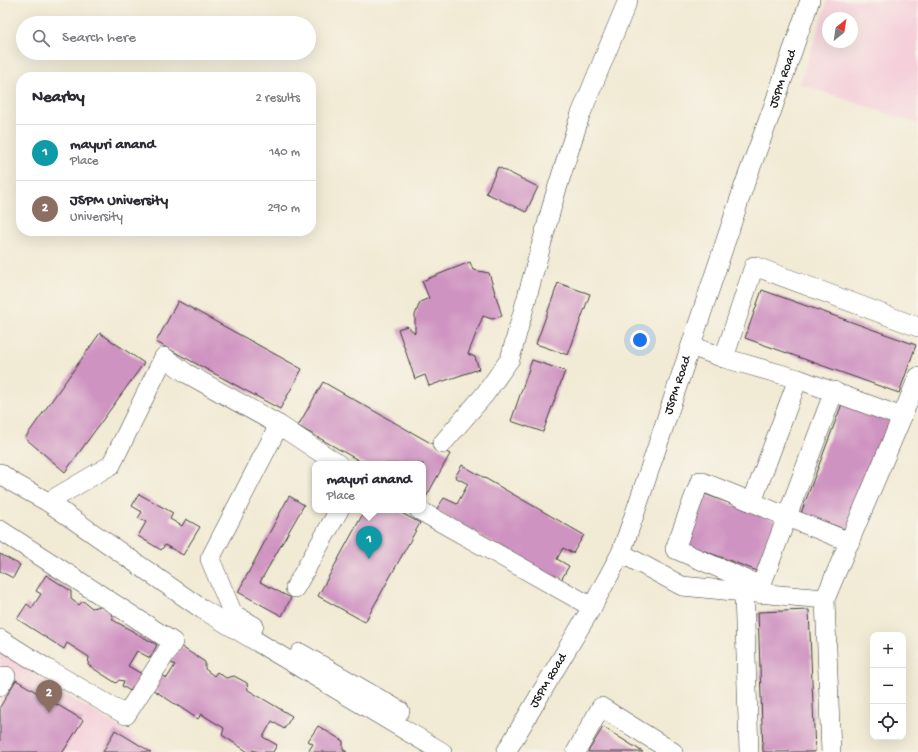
<!DOCTYPE html>
<html lang="en">
<head>
<meta charset="utf-8">
<style>
	:root { --surface:#fff; --page:#f7f7f7; --text:#2b2b33; --muted:#7c7c81; --line:#e1e1e2; --accent:#1f6fb2 }
	body { margin:0; font-family:"Gochi Hand",sans-serif; background:var(--page); color:var(--text) }
	.controls { position:absolute; right:12px; bottom:12px; display:grid; overflow:hidden; border-radius:8px; box-shadow:0 4px 16px #0002 }
	.controls button { width:36px; height:36px; display:grid; place-items:center; padding:0; border:0; border-bottom:1px solid var(--line); background:var(--surface); color:var(--text); font:20px sans-serif }
	.compass { position:absolute; left:822px; top:12px; width:36px; height:36px; border-radius:50%; background:var(--surface); box-shadow:0 4px 16px #0002; rotate:30deg }
	.you { position:absolute; left:640px; top:340px; width:14px; height:14px; margin:-10px; border:3px solid #fff; border-radius:50%; background:#1a73e8; box-shadow:0 0 0 6px #1a73e833 }
	.badge { display:grid; place-items:center; width:26px; height:26px; border-radius:50%; background:var(--accent); color:#fff; font-size:13px; font-weight:700 }
	.pin { position:absolute; translate:-50% -33px; filter:drop-shadow(0 1px 2px #0008) }
	.pin::after { content:''; position:absolute; top:21px; width:14px; height:12px; background:inherit; clip-path:polygon(0 0,100% 0,50% 100%) }
	.popup { position:absolute; left:312px; top:461px; width:114px; height:52px; box-sizing:border-box; display:grid; place-content:center; border-radius:8px; background:var(--surface); filter:drop-shadow(0 1px 3px #0005); font-size:13px; white-space:nowrap; color:var(--muted) }
	.popup b { font-size:15px; color:var(--text) }
	.popup::after { content:''; position:absolute; left:50%; top:100%; margin-left:-8px; border:8px solid transparent; border-top-color:var(--surface) }
	.list { margin:0; padding:0; list-style:none }
	h2 { display:flex; justify-content:space-between; align-items:center; height:52px; margin:0; padding:0 16px; font-size:17px }
	h2 small { font-size:13px; font-weight:400; color:var(--muted) }
	.list li { display:grid; grid-template-columns:26px 1fr auto; gap:12px; align-items:center; box-sizing:border-box; height:56px; padding:0 16px; border-top:1px solid var(--line) }
	.list b { display:block; font-size:15px; white-space:nowrap }
	.list p { margin:0; font-size:13px; white-space:nowrap; color:var(--muted) }
	.list em { font-size:13px; font-style:normal; color:var(--muted) }
	.icon { flex:none; width:22px; height:22px; fill:none; stroke:currentColor; stroke-width:2; stroke-linecap:round; stroke-linejoin:round }
	.map { position:relative; flex:none; width:918px; height:752px; overflow:hidden }
	.search { position:absolute; background:var(--surface); box-shadow:0 4px 16px #0002; left:16px; top:16px; width:300px; height:44px; display:flex; align-items:center; gap:10px; box-sizing:border-box; padding:0 14px; border-radius:22px; color:var(--muted); font-size:15px }
	.panel { position:absolute; background:var(--surface); box-shadow:0 4px 16px #0002; left:16px; top:72px; width:300px; height:164px; border-radius:16px }
	.map>svg:first-child { display:block }
</style>
</head>
<body>
<div class="map">
<svg width="918" height="752" viewBox="0 0 918 752">
	<rect width="100%" height="100%" fill="#f7f3e8"/>
	<filter id="ink" filterUnits="userSpaceOnUse"><feTurbulence type="fractalNoise" baseFrequency=".025" numOctaves="2"/><feDisplacementMap in="SourceGraphic" scale="8" xChannelSelector="R" yChannelSelector="G"/><feConvolveMatrix kernelMatrix="1 2 1 2 8 2 1 2 1" color-interpolation-filters="sRGB"/></filter>
	<filter id="wash" filterUnits="userSpaceOnUse"><feTurbulence type="fractalNoise" baseFrequency=".012" numOctaves="4" result="noise"/><feDisplacementMap in="SourceGraphic" scale="16" xChannelSelector="R" yChannelSelector="G"/><feGaussianBlur stdDeviation="0.9" result="paint"/><feColorMatrix in="noise" values="0 0 0 0 0 0 0 0 0 0 0 0 0 0 0 0 0 1.4 0 .05"/><feComposite in="paint" operator="in"/></filter>
	<g filter="url(#wash)">
		<rect width="100%" height="100%" fill="#f1ead4"/>
		<g fill="#f5cfda" fill-rule="evenodd">
			<path d="M828,0H918V124L800,84ZM828,18H852V42H828Z"/>
			<polygon points="0,650 34,675 160,752 0,752"/>
		</g>
		<g id="blocks">
			<g fill="#cf93c1">
				<polygon points="498,167 538,187 526,212 486,193"/>
				<polygon points="470,262 473,270 489,273 502,316 492,319 483,316 468,354 475,357 479,369 429,386 425,375 415,379 398,329 407,326 415,333 415,315 420,302 429,298 422,281"/>
				<polygon points="558,283 590,294 568,355 536,344"/>
				<polygon points="762,290 916,345 899,393 745,338"/>
				<polygon points="178,301 302,369 280,409 156,342"/>
				<polygon points="100,333 144,363 65,472 25,438"/>
				<polygon points="532,360 565,371 543,432 511,421"/>
				<polygon points="323,382 450,454 425,499 423,497 423,464 365,464 298,426"/>
				<polygon points="843,401 891,420 849,531 801,513"/>
				<polygon points="462,465 584,535 573,553 563,548 557,559 569,566 560,582 436,510 444,498 457,504 468,484 455,477"/>
				<polygon points="139,494 173,513 170,519 182,526 186,519 200,527 183,555 165,545 161,550 138,536 146,522 138,518 142,512 132,506"/>
				<polygon points="705,494 779,522 760,572 686,544"/>
				<polygon points="289,496 304,505 260,582 291,598 282,616 238,592"/>
				<polygon points="365,510 396,510 420,523 365,622 318,596"/>
				<polygon points="0,554 20,565 13,578 0,571"/>
				<polygon points="46,575 71,591 71,599 79,605 83,601 92,608 100,606 112,612 113,620 157,645 150,658 137,651 128,666 142,674 132,692 122,686 124,681 119,680 116,683 88,665 89,657 67,643 64,649 17,619 27,604 32,608 41,594 36,591"/>
				<polygon points="809,610 815,752 763,752 758,612"/>
				<polygon points="180,646 205,662 205,669 214,676 217,672 226,678 234,676 247,683 248,690 292,716 284,729 272,721 263,737 277,745 273,752 259,752 253,750 252,752 248,752 222,735 224,728 201,714 198,719 152,689 161,675 167,678 175,665 170,662"/>
				<polygon points="16,680 83,720 63,752 0,752 0,707"/>
				<polygon points="318,726 343,741 343,749 347,752 308,752 313,744 308,741"/>
				<polygon points="603,727 643,752 588,752"/>
				<polygon points="115,730 151,752 103,752"/>
			</g>
		</g>
	</g>
	<g filter="url(#ink)">
		<use href="#blocks" fill-opacity="0" stroke="#3c3b38" stroke-width="1"/>
		<g fill="none" stroke-linecap="round" stroke-linejoin="round">
			<defs>
				<g id="minor">
					<polyline points="691,346 724,358 798,379 902,417 918,377"/>
					<polyline points="724,358 754,266 918,327"/>
					<polyline points="798,379 752,502 787,517 850,542"/>
					<polyline points="442,444 485,394 510,359 555,195 580,116 628,0"/>
					<polyline points="0,473 12,482 48,502 202,609 442,752"/>
					<polyline points="48,502 111,465 164,357 186,373 279,425 338,464"/>
					<polyline points="752,502 700,481 675,549 761,586 834,391"/>
					<polyline points="419,510 592,607"/>
					<polyline points="0,530 173,642 126,715 46,668 0,639"/>
					<polyline points="621,553 682,586 744,592 749,752"/>
					<polyline points="295,588 339,510"/>
					<polyline points="745,592 825,599 831,752"/>
					<polyline points="825,599 902,417"/>
					<polyline points="254,626 233,614 210,559 279,425"/>
					<polyline points="300,653 400,711"/>
					<polyline points="0,686 6,676"/>
					<path id="s1" d="M506,752L592,607L621,553L637,507L745,183L771,113L810,0"/>
					<polyline points="576,752 601,707 673,752"/>
				</g>
			</defs>
			<use href="#minor" stroke="#3c3b38" stroke-width="20"/>
			<use href="#minor" stroke="#fff" stroke-width="19"/>
		</g>
	</g>
	<g text-anchor="middle" dominant-baseline="central" stroke-width="3.5" stroke-linejoin="round" paint-order="stroke">
		<g font-size="13" fill="#1c1c1c" stroke="#f7f3e8">
			<text stroke="none"><textPath href="#s1" startOffset="731">JSPM Road</textPath></text>
			<text stroke="none"><textPath href="#s1" startOffset="407">JSPM Road</textPath></text>
			<text stroke="none"><textPath href="#s1" startOffset="83">JSPM Road</textPath></text>
		</g>
	</g>
</svg>
<div class="controls">
<button>+</button>
<button>−</button>
<button><svg class="icon" aria-label="locate" viewBox="0 0 24 24"><circle cx="12" cy="12" r="6"/><path d="M12 2v4M12 18v4M2 12h4M18 12h4"/></svg></button>
</div>
<svg class="compass" viewBox="-18 -18 36 36"><path d="M0-13l5 13h-10z" fill="#e53935"/><path d="M0 13l5-13h-10z" fill="#7c7c81"/></svg>
<div class="you"></div>
<div class="pin badge" style="left:369px;top:559px;background:#0f9aa8">1</div>
<div class="popup"><b>mayuri anand</b>Place</div>
<div class="pin badge" style="left:49px;top:713px;background:#8d6e63">2</div>
<div class="search"><svg class="icon" aria-label="search" viewBox="0 0 24 24"><circle cx="10" cy="10" r="6"/><path d="M15 15l6 6"/></svg>Search here</div>
<section class="panel">
<h2>Nearby<small>2 results</small></h2>
<ul class="list">
<li><span class="badge" style="background:#0f9aa8">1</span><div><b>mayuri anand</b><p>Place</p></div><em>140 m</em></li>
<li><span class="badge" style="background:#8d6e63">2</span><div><b>JSPM University</b><p>University</p></div><em>290 m</em></li>
</ul>
</section>
</div>
</body>
</html>
